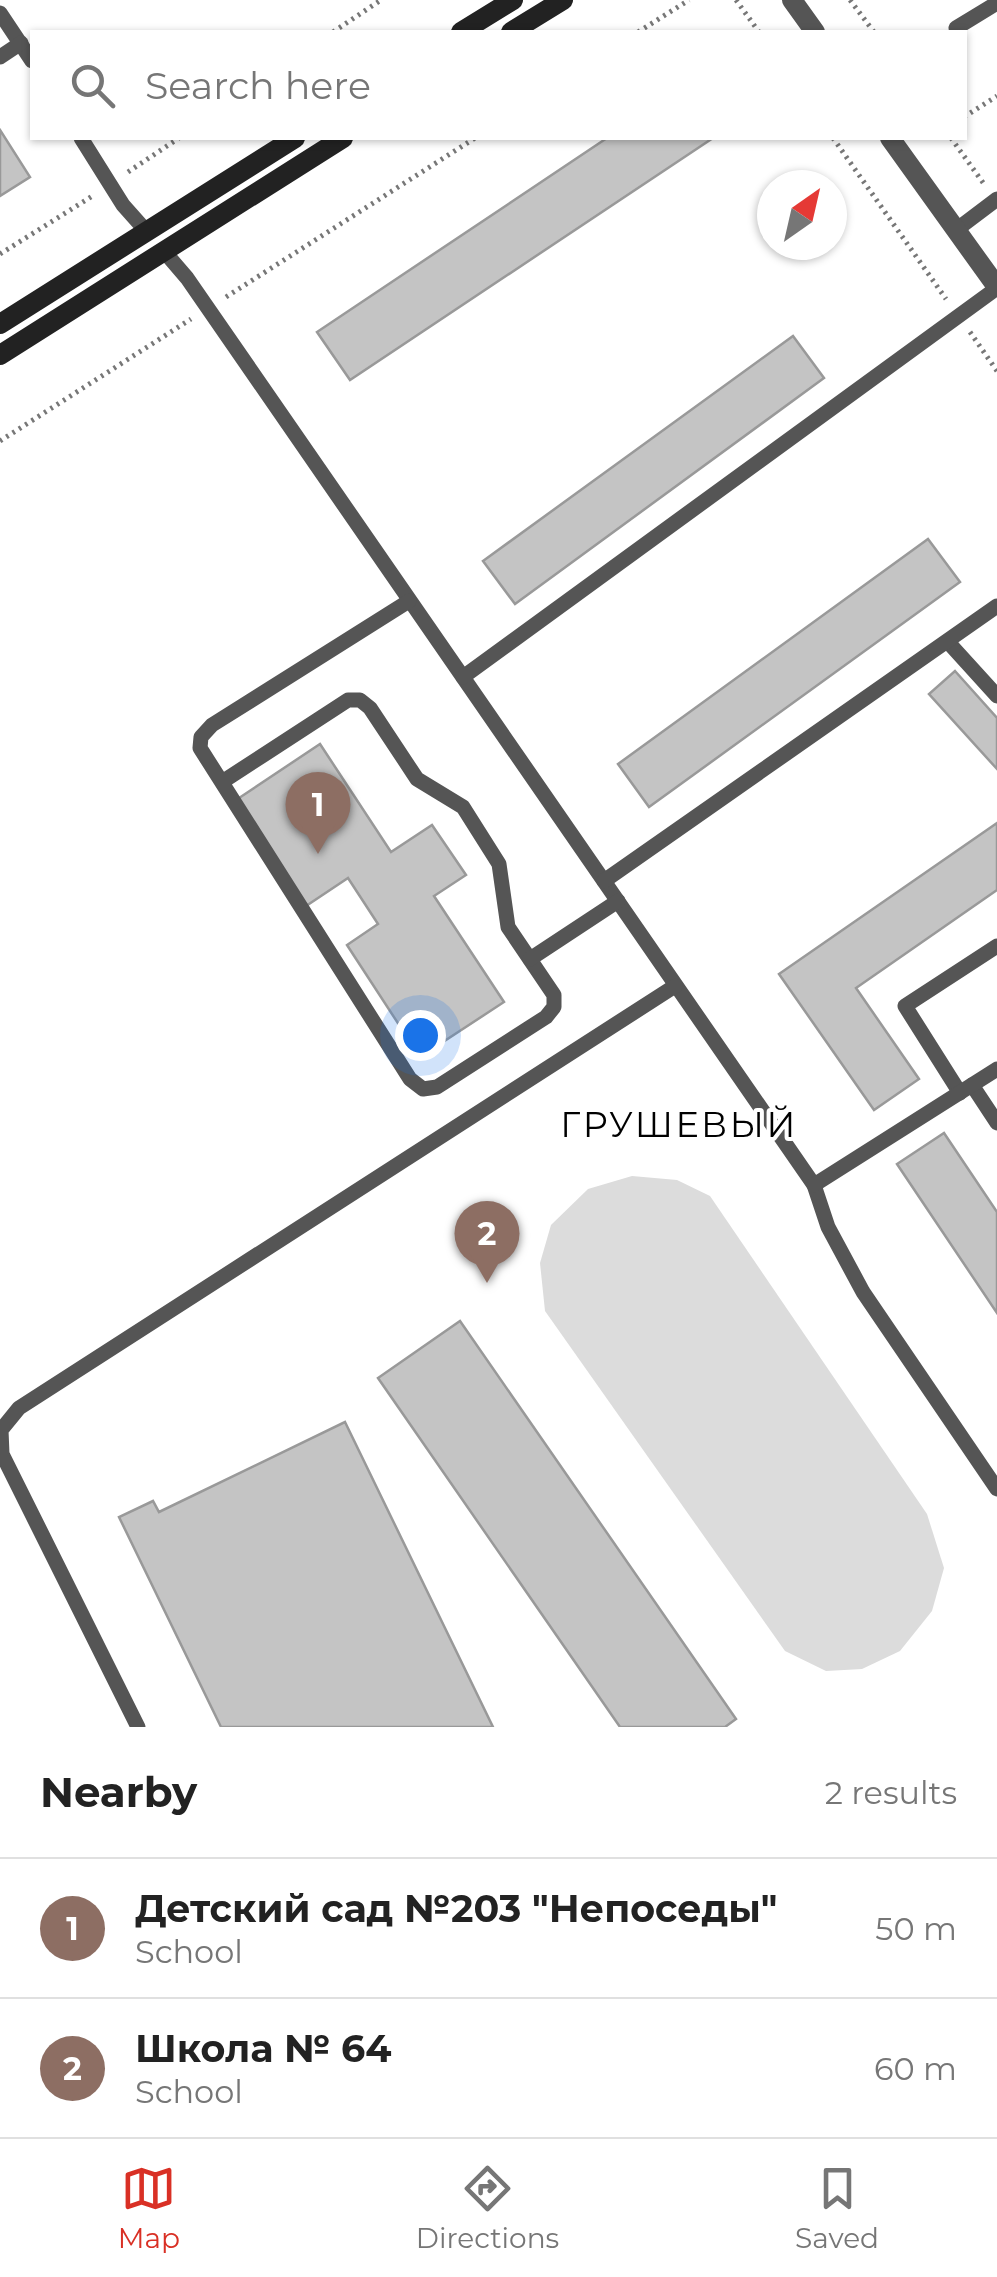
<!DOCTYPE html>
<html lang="en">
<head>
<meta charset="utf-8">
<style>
	:root { --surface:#fff; --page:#f6f6f6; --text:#222; --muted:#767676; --line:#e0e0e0; --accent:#d93025 }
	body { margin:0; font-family:Montserrat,sans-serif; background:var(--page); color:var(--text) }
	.compass { position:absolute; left:757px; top:170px; width:90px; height:90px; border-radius:50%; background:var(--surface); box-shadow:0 2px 8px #0004; rotate:34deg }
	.you { position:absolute; left:420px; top:1035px; width:35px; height:35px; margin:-25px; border:8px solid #fff; border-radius:50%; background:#1a73e8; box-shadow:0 0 0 15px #1a73e833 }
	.badge { display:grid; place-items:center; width:65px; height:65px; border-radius:50%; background:var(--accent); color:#fff; font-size:32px; font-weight:700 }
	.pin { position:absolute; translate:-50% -82px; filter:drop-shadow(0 2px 5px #0008) }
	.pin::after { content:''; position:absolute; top:52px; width:35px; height:30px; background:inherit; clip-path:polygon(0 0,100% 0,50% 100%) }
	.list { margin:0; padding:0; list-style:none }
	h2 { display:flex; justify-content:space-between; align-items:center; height:130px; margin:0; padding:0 40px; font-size:42px }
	h2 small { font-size:32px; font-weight:400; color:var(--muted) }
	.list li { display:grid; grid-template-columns:65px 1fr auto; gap:30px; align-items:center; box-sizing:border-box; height:140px; padding:0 40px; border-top:2px solid var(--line) }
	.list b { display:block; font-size:38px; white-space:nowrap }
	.list p { margin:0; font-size:32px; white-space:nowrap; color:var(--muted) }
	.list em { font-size:32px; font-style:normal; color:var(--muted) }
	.icon { flex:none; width:55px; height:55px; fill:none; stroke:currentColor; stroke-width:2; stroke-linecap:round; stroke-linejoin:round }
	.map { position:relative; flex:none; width:997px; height:1727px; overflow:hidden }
	.search { position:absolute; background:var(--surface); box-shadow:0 2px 8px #0004; left:30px; right:30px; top:30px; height:110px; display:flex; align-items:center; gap:25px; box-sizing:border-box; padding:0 35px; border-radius:0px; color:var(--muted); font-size:38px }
	.sheet { height:410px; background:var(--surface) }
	nav { display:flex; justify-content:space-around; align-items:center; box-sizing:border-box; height:140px; border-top:2px solid var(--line); background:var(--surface); font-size:28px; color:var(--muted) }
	nav a { display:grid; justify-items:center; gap:5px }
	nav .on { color:var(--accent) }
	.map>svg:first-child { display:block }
</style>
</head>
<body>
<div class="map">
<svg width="997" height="1727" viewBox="0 0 997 1727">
	<rect width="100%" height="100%" fill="#fff"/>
	<polygon fill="#dcdcdc" points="632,1176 677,1180 710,1196 927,1514 944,1568 932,1611 900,1651 862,1669 826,1671 785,1651 545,1311 540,1263 551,1225 588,1189"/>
	<g fill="#c4c4c4" stroke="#999" stroke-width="2.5">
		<polygon points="0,130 30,177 0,196"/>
		<polygon points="607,138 713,138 350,380 317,332"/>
		<polygon points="793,336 824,378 515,604 483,561"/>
		<polygon points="928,539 960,582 649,807 618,764"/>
		<polygon points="955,671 997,718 997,769 929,694"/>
		<polygon points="320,744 391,852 432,825 466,875 434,896 504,1002 420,1057 347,945 378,924 348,878 306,906 236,800"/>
		<polygon points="997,823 997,890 856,988 919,1079 874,1110 779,974"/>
		<polygon points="944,1133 997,1212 997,1313 897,1164"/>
		<polygon points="460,1321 736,1719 725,1727 620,1727 378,1378"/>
		<polygon points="345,1422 493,1727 221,1727 119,1517 153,1501 159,1512"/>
	</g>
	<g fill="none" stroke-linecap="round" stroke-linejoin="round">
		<g stroke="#777" stroke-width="5" stroke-dasharray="2.5 5" stroke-linecap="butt">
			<polyline points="736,0 759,32"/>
			<polyline points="850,0 874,32"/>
			<polyline points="333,32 381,0"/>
			<polyline points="638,32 689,0"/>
			<polyline points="964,117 997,96"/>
			<polyline points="833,138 946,299"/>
			<polyline points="951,138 984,184"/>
			<polyline points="128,172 179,138"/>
			<polyline points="0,254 94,195"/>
			<polyline points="226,297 475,138"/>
			<polyline points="970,332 997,371"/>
			<polyline points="0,441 191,319"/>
		</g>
		<g stroke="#555" stroke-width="15">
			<polyline points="0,13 32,61"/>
			<polyline points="956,28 997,3"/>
			<polyline points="0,57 21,43"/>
			<polyline points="81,138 123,205 147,232"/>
			<polyline points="956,230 997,199"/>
			<polyline points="163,250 187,278 814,1185 828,1227 863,1292 997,1489"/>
			<polyline points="948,642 997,696"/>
			<polyline points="463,677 997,288"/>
			<polyline points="222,782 348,700 360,700 370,708 417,779 463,807 499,864 508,927 554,995 554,1007 546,1017 437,1087 423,1089 410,1079 200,748 201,737 212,725 409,601"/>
			<polyline points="604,881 997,606"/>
			<polyline points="530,959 618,901"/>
			<polyline points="972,1085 997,1123"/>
			<polyline points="960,1093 905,1006 997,946"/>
			<polyline points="814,1185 997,1069"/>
			<polyline points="138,1727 2,1454 1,1430 19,1408 675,986"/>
		</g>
		<g stroke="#555" stroke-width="20">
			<polyline points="792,0 815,32"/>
			<polyline points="890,138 997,287"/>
		</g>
		<g stroke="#222" stroke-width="20">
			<polyline points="461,32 513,0"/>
			<polyline points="511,32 563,0"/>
			<polyline points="0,324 295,138"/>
			<polyline points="0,355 343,138"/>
		</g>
	</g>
	<g text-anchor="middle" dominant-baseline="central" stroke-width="8" stroke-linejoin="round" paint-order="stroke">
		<g font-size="35" letter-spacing="2.5" fill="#000" stroke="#fff">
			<text x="679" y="1124">ГРУШЕВЫЙ</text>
		</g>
	</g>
</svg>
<svg class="compass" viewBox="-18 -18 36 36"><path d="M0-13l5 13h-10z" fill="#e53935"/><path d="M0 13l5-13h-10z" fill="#767676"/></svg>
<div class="you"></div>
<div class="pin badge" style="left:318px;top:854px;background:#8d6e63">1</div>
<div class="pin badge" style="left:487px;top:1283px;background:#8d6e63">2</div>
<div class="search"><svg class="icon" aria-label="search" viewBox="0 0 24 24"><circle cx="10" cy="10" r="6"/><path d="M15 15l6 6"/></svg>Search here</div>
</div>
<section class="sheet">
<h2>Nearby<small>2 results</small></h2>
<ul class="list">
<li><span class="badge" style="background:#8d6e63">1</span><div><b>Детский сад №203 &quot;Непоседы&quot;</b><p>School</p></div><em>50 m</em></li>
<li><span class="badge" style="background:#8d6e63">2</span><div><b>Школа № 64</b><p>School</p></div><em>60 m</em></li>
</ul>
</section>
<nav>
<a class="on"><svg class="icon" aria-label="map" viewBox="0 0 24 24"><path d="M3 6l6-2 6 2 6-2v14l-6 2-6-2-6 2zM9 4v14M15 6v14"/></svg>Map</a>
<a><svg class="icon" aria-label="directions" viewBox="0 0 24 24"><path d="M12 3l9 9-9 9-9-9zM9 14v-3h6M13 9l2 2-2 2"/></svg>Directions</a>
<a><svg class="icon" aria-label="saved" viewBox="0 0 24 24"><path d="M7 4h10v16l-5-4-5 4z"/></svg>Saved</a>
</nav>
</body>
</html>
